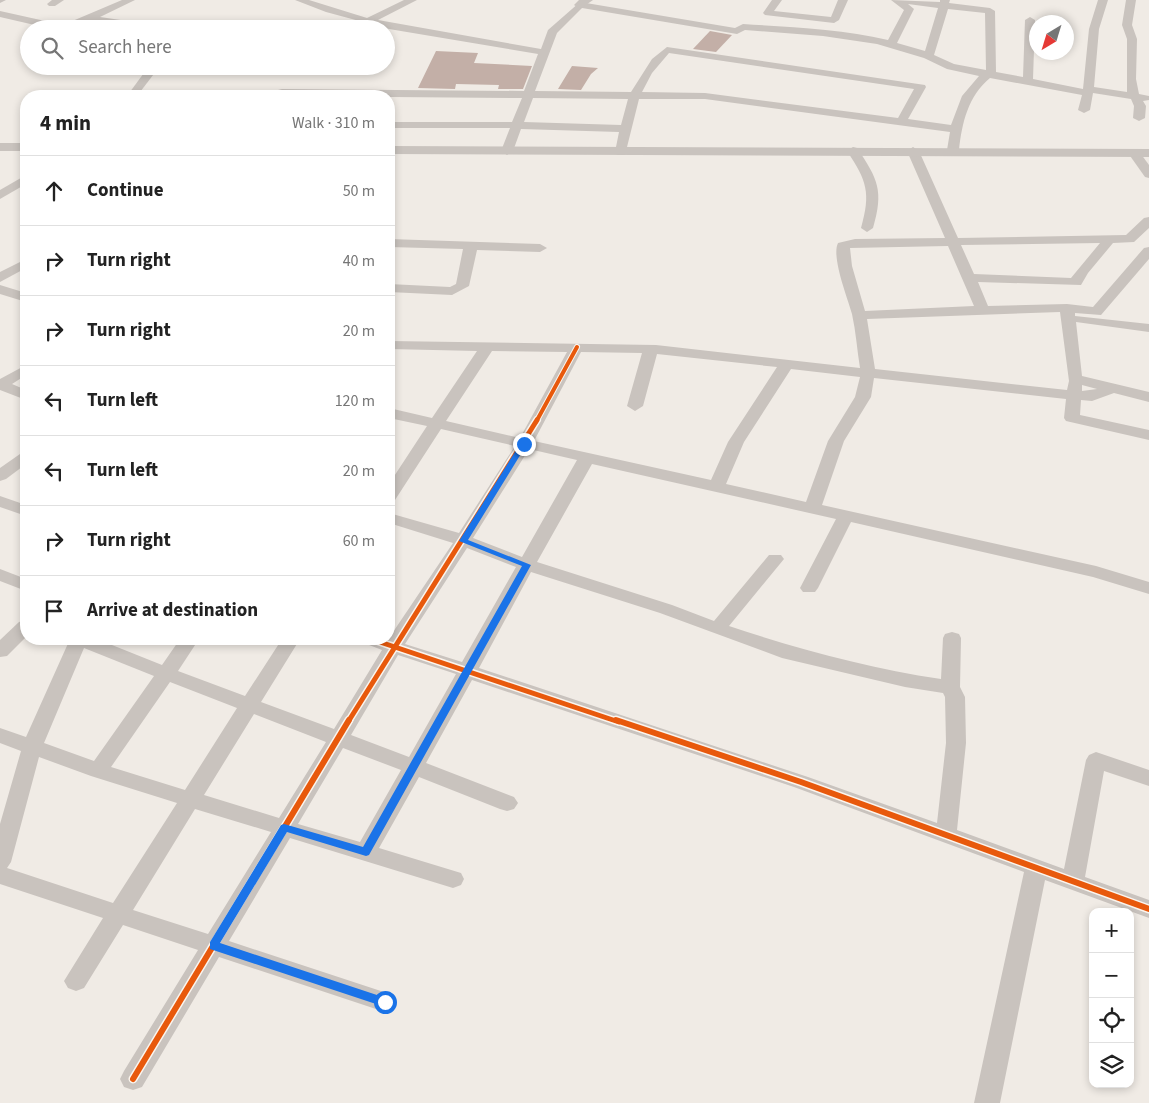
<!DOCTYPE html>
<html lang="en">
<head>
<meta charset="utf-8">
<style>
	:root { --surface:#fff; --page:#f2f2f2; --text:#222; --muted:#767676; --line:#e0e0e0 }
	body { margin:0; font-family:"Source Sans 3",sans-serif; background:var(--page); color:var(--text) }
	.controls { position:absolute; right:15px; bottom:15px; display:grid; overflow:hidden; border-radius:10px; box-shadow:0 2px 8px #0003 }
	.controls button { width:45px; height:45px; display:grid; place-items:center; padding:0; border:0; border-bottom:1px solid var(--line); background:var(--surface); color:var(--text); font:25px sans-serif }
	.compass { position:absolute; left:1029px; top:15px; width:45px; height:45px; border-radius:50%; background:var(--surface); box-shadow:0 2px 8px #0003; rotate:218deg }
	.stop { position:absolute; width:15px; height:15px; margin:-11px; border:4px solid #1a73e8; border-radius:50%; background:#fff }
	.stop.end { background:#1a73e8; border-color:#fff; box-shadow:0 1px 5px #0008 }
	.list { margin:0; padding:0; list-style:none }
	h2 { display:flex; justify-content:space-between; align-items:center; height:65px; margin:0; padding:0 20px; font-size:21px }
	h2 small { font-size:16px; font-weight:400; color:var(--muted) }
	.list li { display:grid; grid-template-columns:32px 1fr auto; gap:15px; align-items:center; box-sizing:border-box; height:70px; padding:0 20px; border-top:1px solid var(--line) }
	.list b { display:block; font-size:19px; white-space:nowrap }
	.list em { font-size:16px; font-style:normal; color:var(--muted) }
	.icon { flex:none; width:28px; height:28px; fill:none; stroke:currentColor; stroke-width:2; stroke-linecap:round; stroke-linejoin:round }
	.map { position:relative; flex:none; width:1149px; height:1103px; overflow:hidden }
	.search { position:absolute; background:var(--surface); box-shadow:0 2px 8px #0003; left:20px; top:20px; width:375px; height:55px; display:flex; align-items:center; gap:12px; box-sizing:border-box; padding:0 18px; border-radius:28px; color:var(--muted); font-size:19px }
	.panel { position:absolute; background:var(--surface); box-shadow:0 2px 8px #0003; left:20px; top:90px; width:375px; height:555px; border-radius:20px }
	.map>svg:first-child { display:block }
</style>
</head>
<body>
<div class="map">
<svg width="1149" height="1103" viewBox="0 0 1149 1103">
	<rect width="100%" height="100%" fill="#f0ebe5"/>
	<g fill="#c3afa7">
		<polygon points="710,31 732,35 716,52 693,49"/>
		<polygon points="436,51 478,53 474,63 532,66 523,89 498,89 499,85 456,84 455,89 418,88"/>
		<polygon points="572,66 598,68 591,74 581,90 558,89"/>
	</g>
	<g fill="none" stroke-linecap="round" stroke-linejoin="round">
		<g fill="#c9c3be" fill-rule="evenodd">
			<polygon points="0,0 6,0 0,3"/>
			<polygon points="52,0 64,0 55,6 49,6 47,4"/>
			<polygon points="122,0 135,0 100,17 162,26 167,29 140,29 89,21 72,29 52,29 0,17 0,11 63,25"/>
			<path d="M295,0H309L367,18L404,0H417L378,20L541,49L548,30L580,2L735,28L743,24C791,27 841,29 888,40L904,10L891,0L940,2V0H950L949,3L990,8L995,11L996,72L1023,77L1025,20L1030,17L1035,20L1033,79L1083,89L1089,29L1098,0H1108L1099,29L1094,87L1127,92V39L1122,25L1126,0H1136L1132,25L1137,39L1136,79L1139,94L1149,96V100L1143,101L1146,106L1145,118L1139,121L1133,118L1134,106L1131,99L1093,93L1090,110L1084,113L1078,110L1082,95L990,78C968,96 962,123 959,150L953,154L947,150L950,132L705,99H639L625,155H617L615,152L619,132L521,129L513,151L507,155L501,151L510,128H389V122H512L522,98L274,96L278,90L282,89L524,91L538,54L389,29L326,12ZM908,4L938,8L925,51L897,43L914,9ZM582,8L737,34L745,30L823,36L877,44L924,58L947,69L979,76L962,96L951,125L908,119L926,87L925,85L667,47L652,59L631,92L535,91L557,33ZM948,9L985,13L986,70L954,64L934,55ZM669,53L914,89L898,118L705,93L642,92L652,73ZM533,98L628,99L621,125L524,122Z"/>
			<polygon points="772,0 782,0 774,11 831,17 838,0 848,0 839,20 834,23 765,15 763,13"/>
			<polygon points="149,66 160,66 137,96 127,96"/>
			<path d="M853,147L857,148C878,179 884,191 873,228L867,232L861,228C871,193 867,181 847,151Z"/>
			<path d="M913,147L919,151L958,238L1126,235L1144,218L1149,217V228L1134,242L1113,243L1088,273L1081,285L978,282L988,306L1067,304L1093,307L1144,248L1149,247V259L1101,315L1075,313V316L1149,324V332L1076,322L1082,376L1149,392V402L1114,393L1092,401L1081,400L1080,415L1149,430V440L1066,421L1064,418L1066,399L874,378L871,397L844,441L822,505L1096,566L1149,582V594L1093,577L851,522L818,588L815,592H803L800,588L836,519L592,464L537,562L672,605L714,621L769,555H781L784,559L729,626C798,649 869,668 941,679L943,638L945,634L952,632L959,634L961,638L960,687L965,697L966,743L957,830L1064,869L1086,760L1089,755L1096,752L1149,770V786L1104,771L1085,877L1149,900V918L1045,880L1000,1103H974L1024,872L794,787L472,680L426,763L514,797L518,803L514,809L507,811L500,809L419,777L379,848L461,873L464,879L461,885L453,888L290,838L229,941L393,995L397,1002L393,1009L385,1012L219,957L142,1087L133,1090L124,1087L120,1079L124,1071L198,950L123,925L84,988L76,991L68,988L64,981L103,918L0,884V824L21,751L0,743V728L26,737L70,639H97L162,665L180,639H199L178,671L245,696L282,639H300L261,702L334,729L382,650L364,643L362,639L389,638L453,543L389,523V513L459,533L515,446L441,429L395,500L389,501V484L427,426L389,418V408L432,418L477,351L389,349V341L656,345L860,368C857,350 856,332 852,314C848,299 831,257 838,243L855,239L945,238L907,151ZM1100,243L1071,278L974,274L961,245ZM948,246L974,306L865,311L852,266L850,248ZM1060,312L1069,381L1067,390L875,369L867,319ZM492,351L567,352L520,438L446,421ZM581,352L642,353L627,406L635,411L643,406L657,354L777,367L728,442L711,480L534,441ZM791,369L860,377L855,397L828,441L806,502L726,484L744,442ZM1082,385L1097,389L1082,391ZM529,449L577,460L522,557L473,538ZM467,548L516,567L462,662L405,644ZM531,572L660,613L782,658L905,687L943,693L945,697L946,743L937,823L808,777L479,668ZM84,648L154,676L94,761L44,743ZM398,655L456,674L409,757L351,735ZM170,682L237,708L185,790L111,767ZM254,714L326,742L279,818L204,795ZM343,748L401,770L360,842L298,824ZM39,757L91,776L177,803L113,903L7,868L11,862ZM195,809L271,832L208,934L133,910Z"/>
			<polygon points="1134,149 1138,150 1149,165 1149,178 1145,177 1128,153"/>
			<polygon points="26,175 26,184 0,199 0,190"/>
			<polygon points="389,239 540,244 547,248 540,252 477,250 469,286 452,295 389,292 389,284 450,287 456,284 463,249 389,247"/>
			<polygon points="26,259 26,268 0,282 0,272"/>
			<polygon points="0,285 26,293 26,302 0,294"/>
			<polygon points="26,365 26,375 12,384 26,390 26,400 0,390 0,379"/>
			<polygon points="26,452 26,464 6,479 0,481 0,468 20,454"/>
			<polygon points="0,496 26,505 26,516 0,507"/>
			<polygon points="0,569 26,579 26,591 0,581"/>
			<polygon points="26,620 26,637 7,656 0,657 0,640 19,622"/>
		</g>
		<g fill="#c9c3be" fill-rule="evenodd">
			<polygon points="579,0 593,0 580,9 574,5"/>
			<rect x="0" y="143" width="26" height="8"/>
			<polygon points="389,146 1149,149 1149,157 389,154"/>
		</g>
		<defs>
			<polyline id="cycleway-far2" points="536,422 577,347"/>
			<g id="cycleway-far1">
				<polyline points="371,639 619,722"/>
				<polyline points="348,722 537,420"/>
			</g>
			<g id="cycleway">
				<polyline points="616,720 801,782 1149,909"/>
				<polyline points="133,1079 349,720"/>
			</g>
		</defs>
		<use href="#cycleway-far2" stroke="#fbf5ee" stroke-width="6"/>
		<use href="#cycleway-far1" stroke="#fbf5ee" stroke-width="8"/>
		<use href="#cycleway" stroke="#fbf5ee" stroke-width="9"/>
		<use href="#cycleway-far2" stroke="#e8590c" stroke-width="4"/>
		<use href="#cycleway-far1" stroke="#e8590c" stroke-width="5"/>
		<use href="#cycleway" stroke="#e8590c" stroke-width="6"/>
	</g>
	<polygon fill="#1a73e8" points="524,441 527,444 468,540 531,565 369,855 366,856 287,832 220,943 389,999 389,1006 385,1007 210,949 210,942 281,825 284,824 363,847 522,566 459,541 520,444"/>
</svg>
<div class="controls">
<button>+</button>
<button>−</button>
<button><svg class="icon" aria-label="locate" viewBox="0 0 24 24"><circle cx="12" cy="12" r="6"/><path d="M12 2v4M12 18v4M2 12h4M18 12h4"/></svg></button>
<button><svg class="icon" aria-label="layers" viewBox="0 0 24 24"><path d="M12 4l9 5-9 5-9-5zM3 14l9 5 9-5"/></svg></button>
</div>
<svg class="compass" viewBox="-18 -18 36 36"><path d="M0-13l5 13h-10z" fill="#e53935"/><path d="M0 13l5-13h-10z" fill="#767676"/></svg>
<div class="stop" style="left:385px;top:1002px"></div>
<div class="stop end" style="left:524px;top:444px"></div>
<div class="search"><svg class="icon" aria-label="search" viewBox="0 0 24 24"><circle cx="10" cy="10" r="6"/><path d="M15 15l6 6"/></svg>Search here</div>
<section class="panel">
<h2>4 min<small>Walk · 310 m</small></h2>
<ul class="list">
<li><svg class="icon" aria-label="ahead" viewBox="0 0 24 24"><path d="M12 20V5M6 11l6-6 6 6"/></svg><div><b>Continue</b></div><em>50 m</em></li>
<li><svg class="icon" aria-label="right" viewBox="0 0 24 24"><path d="M7 20v-9h11M14 6l5 5-5 5"/></svg><div><b>Turn right</b></div><em>40 m</em></li>
<li><svg class="icon" aria-label="right" viewBox="0 0 24 24"><path d="M7 20v-9h11M14 6l5 5-5 5"/></svg><div><b>Turn right</b></div><em>20 m</em></li>
<li><svg class="icon" aria-label="left" viewBox="0 0 24 24"><path d="M17 20v-9H6M10 6l-5 5 5 5"/></svg><div><b>Turn left</b></div><em>120 m</em></li>
<li><svg class="icon" aria-label="left" viewBox="0 0 24 24"><path d="M17 20v-9H6M10 6l-5 5 5 5"/></svg><div><b>Turn left</b></div><em>20 m</em></li>
<li><svg class="icon" aria-label="right" viewBox="0 0 24 24"><path d="M7 20v-9h11M14 6l5 5-5 5"/></svg><div><b>Turn right</b></div><em>60 m</em></li>
<li><svg class="icon" aria-label="arrive" viewBox="0 0 24 24"><path d="M6 21V4h12l-3 4 3 4H6"/></svg><div><b>Arrive at destination</b></div></li>
</ul>
</section>
</div>
</body>
</html>
